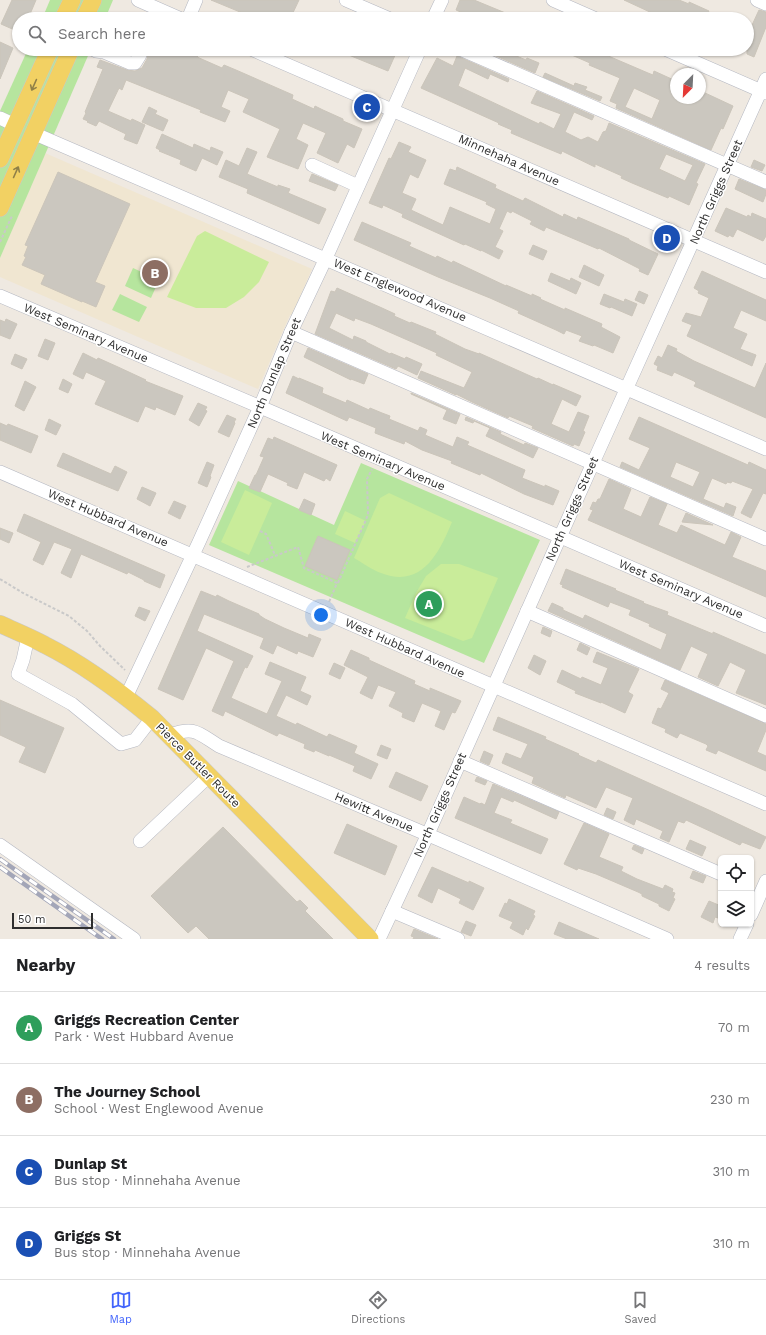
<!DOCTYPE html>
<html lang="en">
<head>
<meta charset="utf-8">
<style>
	:root { --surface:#fff; --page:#f2f2f2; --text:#202124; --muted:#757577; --line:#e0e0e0; --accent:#4264fb }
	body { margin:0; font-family:"Work Sans",sans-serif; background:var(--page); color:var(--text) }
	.controls { position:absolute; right:12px; bottom:12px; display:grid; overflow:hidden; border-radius:6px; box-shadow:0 1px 3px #0004 }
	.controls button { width:36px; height:36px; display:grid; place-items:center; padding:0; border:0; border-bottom:1px solid var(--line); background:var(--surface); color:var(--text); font:20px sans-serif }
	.compass { position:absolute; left:670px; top:68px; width:36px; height:36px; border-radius:50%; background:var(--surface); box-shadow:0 1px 3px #0004; rotate:204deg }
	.scale { position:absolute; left:12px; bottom:10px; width:81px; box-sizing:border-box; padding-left:4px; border:2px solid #2e2e2e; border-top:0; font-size:11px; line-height:14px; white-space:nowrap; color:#2e2e2e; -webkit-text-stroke:3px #fff; paint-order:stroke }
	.you { position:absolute; left:321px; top:615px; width:14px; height:14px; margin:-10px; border:3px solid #fff; border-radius:50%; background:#1a73e8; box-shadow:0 0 0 6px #1a73e833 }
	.badge { display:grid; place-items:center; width:26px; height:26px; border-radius:50%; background:var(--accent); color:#fff; font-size:13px; font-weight:700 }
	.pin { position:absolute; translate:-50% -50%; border:2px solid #fff; box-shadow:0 1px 4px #0006 }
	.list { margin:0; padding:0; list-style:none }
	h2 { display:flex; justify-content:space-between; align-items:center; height:52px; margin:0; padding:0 16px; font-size:17px }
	h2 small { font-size:13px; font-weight:400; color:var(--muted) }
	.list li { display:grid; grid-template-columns:26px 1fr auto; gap:12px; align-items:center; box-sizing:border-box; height:72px; padding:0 16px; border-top:1px solid var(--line) }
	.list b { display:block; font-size:15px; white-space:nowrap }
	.list p { margin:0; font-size:13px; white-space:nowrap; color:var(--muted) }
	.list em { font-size:13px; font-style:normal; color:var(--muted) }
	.icon { flex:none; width:22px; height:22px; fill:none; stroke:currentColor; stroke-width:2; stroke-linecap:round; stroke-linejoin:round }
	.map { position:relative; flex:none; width:766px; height:939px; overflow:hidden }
	.search { position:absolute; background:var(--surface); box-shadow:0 1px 3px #0004; left:12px; right:12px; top:12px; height:44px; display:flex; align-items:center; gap:10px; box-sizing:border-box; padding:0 14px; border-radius:22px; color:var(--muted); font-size:15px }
	.sheet { height:340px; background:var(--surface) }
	nav { display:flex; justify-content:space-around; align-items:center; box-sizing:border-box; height:56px; border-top:1px solid var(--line); background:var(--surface); font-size:11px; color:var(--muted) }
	nav a { display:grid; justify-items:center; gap:2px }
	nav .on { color:var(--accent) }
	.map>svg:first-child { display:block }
</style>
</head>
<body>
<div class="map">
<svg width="766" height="939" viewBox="0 0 766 939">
	<rect width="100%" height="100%" fill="#efe9e1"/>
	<polygon fill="#f0e6d1" points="45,153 312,269 292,315 290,315 258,389 0,277 0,258"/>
	<g fill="#b6e59e">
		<polygon points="50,0 113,0 105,19 42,19"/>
		<polygon points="28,49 91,49 0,258 0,111"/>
		<polygon points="133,268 159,280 151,298 125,286"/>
		<polygon points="120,294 147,307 139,322 112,310"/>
		<polygon points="361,463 540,540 484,663 209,545 238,481 334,525"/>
	</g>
	<g fill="#c9ec9a">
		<polygon points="205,231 269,262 259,282 244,297 226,308 196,308 167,297 197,236"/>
		<polygon points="245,490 272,503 249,555 221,542"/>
		<path d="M389,493L452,522C439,553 422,589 381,573C372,570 363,563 354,558L380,498Z"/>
		<polygon points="345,511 366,521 355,543 335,534"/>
		<polygon points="441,564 459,564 498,578 472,638 463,641 405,618 416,593 426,576"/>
	</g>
	<g fill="#cbc7bf" stroke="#cbc5ba" fill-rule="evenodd">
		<polygon points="12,0 36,0 28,19 19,19 19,32 1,24"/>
		<polygon points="211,0 299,0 290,19 257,19"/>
		<polygon points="460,0 474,0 520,19 477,19 456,10"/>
		<polygon points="624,0 679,0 689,4 689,2 709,11 705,19 665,19"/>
		<polygon points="759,10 766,12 766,27 754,57 747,54 747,36"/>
		<polygon points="0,42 13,48 0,79"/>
		<polygon points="146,49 186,49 199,55 197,57 222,68 224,65 236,70 293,95 292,99 314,109 315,106 323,110 343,119 343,121 362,129 354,148 347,144 338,163 317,153 326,133 303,123 296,139 308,145 298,169 267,157 280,129 243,112 249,99 228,90 221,107 230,111 225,122 200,112 201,110 126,80 122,90 119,88 108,111 131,121 132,119 145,125 137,144 124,139 126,134 99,121 96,126 87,122 88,121 83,119 86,113 85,112 103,69 97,67 100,60 127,70 135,71 142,68 147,59 148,55"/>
		<polygon points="334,49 387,49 396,53 388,71"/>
		<polygon points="480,49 500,49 526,60 527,58 539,63 535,73"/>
		<path d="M558,49H592L648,73L653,75L654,71L676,81V98H700L703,92L733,106L723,129L721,128L711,150L616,108L617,104L610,101L620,78L589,65L590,63ZM634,88L660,100L652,119L625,107Z"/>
		<path d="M457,56L509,79L508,82L490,74L488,79L465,68L458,86L539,124L540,122L554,129L561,114L531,103L537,91L594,116L592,120L574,112L565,132L581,140L588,137L598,142L603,132L606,131L609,123L705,164L696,183L698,184L689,205L669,196L668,198L632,183L621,178L622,176L595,164V167L562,151L561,154L544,147L511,133L512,130L498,124L499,123L421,88L437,58L453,66ZM666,154L693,165L685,181L659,169Z"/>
		<polygon points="545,73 574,86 575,83 587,87 585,90 602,97 600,101 543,77"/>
		<polygon points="149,107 157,111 155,114 168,120 163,131 142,122"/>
		<polygon points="162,134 193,148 194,144 210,151 211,147 223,152 217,165 202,158 196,171 180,164 181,160 159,151 160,150 156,148"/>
		<polygon points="399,142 411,147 408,152 426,160 418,178 410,174 402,193 416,199 411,210 443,225 450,207 490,224 496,209 486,204 487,202 444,184 450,169 456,171 457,167 496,185 495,188 523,201 525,198 563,217 564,214 577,220 578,217 629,239 629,240 658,254 650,271 648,275 639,271 640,269 599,248 598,249 546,227 544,231 530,224 532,221 512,211 511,213 507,211 499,229 503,231 495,247 503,251 499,259 481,250 481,251 465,244 464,245 402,217 403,214 383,205 382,208 369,203 389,158 391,159"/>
		<polygon points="247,148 257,152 247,174 278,187 278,185 290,189 288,193 326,209 319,224 247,193 248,189 219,177 226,160 239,166"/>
		<polygon points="754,160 765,165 762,171 751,167"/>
		<polygon points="58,172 130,204 95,282 105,286 96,307 82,301 82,302 41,284 45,275 22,265 26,257 24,256 28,246 25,245"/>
		<polygon points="312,174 338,185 335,191 309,181"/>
		<polygon points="739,179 766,190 766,194 763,202 735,189"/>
		<polygon points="726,208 747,217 748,215 751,217 752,213 766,219 766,236 763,241 737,229 733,237 729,235 728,237 715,231"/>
		<polygon points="362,222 411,243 409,246 436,258 437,256 452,263 453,261 506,286 506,285 532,296 532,294 541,298 540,299 565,310 565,308 602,324 601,327 620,337 613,353 594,345 593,346 579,341 582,336 566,330 564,334 556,330 518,313 519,311 490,298 438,277 354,240"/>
		<polygon points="533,245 547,251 543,260 529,254"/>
		<polygon points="584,265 604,275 599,286 579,277"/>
		<polygon points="702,271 766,300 766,321 741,310 733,328 747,334 740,349 756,355 752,366 687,336 692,325 682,321 686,313 701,317 709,298 698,293 699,291 694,288"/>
		<polygon points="551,273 570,281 571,278 581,283 576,294 548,281"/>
		<polygon points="337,288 382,308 395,314 394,316 410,323 411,322 436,332 435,334 465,349 479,354 479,353 537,379 538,378 553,385 553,384 581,396 576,406 562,399 551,424 569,432 578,412 589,416 583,431 585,432 579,446 574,444 573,446 532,428 533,426 509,416 508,418 472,402 456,394 456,395 418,378 421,371 464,388 472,372 436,355 437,353 371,324 355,318 354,321 336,313 329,328 353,340 354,336 366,341 366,342 390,354 391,353 405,359 406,357 422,364 417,375 398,366 396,369 315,334 331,291 335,292"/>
		<polygon points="639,291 648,295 644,304 635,300"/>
		<polygon points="604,294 624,302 625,299 637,304 632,316 611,307 610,308 600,304"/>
		<polygon points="6,319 17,324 10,339 0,335 0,320 5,322"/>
		<polygon points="45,339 55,343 48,360 38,356"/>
		<polygon points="668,345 677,349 676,351 694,361 755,388 766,363 766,418 694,386 696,383 694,381 674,372 672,376 657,370 658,366 654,364 658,356 662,358"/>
		<polygon points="308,348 368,374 364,384 351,379 351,380 304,357"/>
		<polygon points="83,353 97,360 98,358 118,367 146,380 145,381 183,396 175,415 156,407 155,410 145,406 138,422 95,404 106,381 86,372 83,379 73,374"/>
		<polygon points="15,354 27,359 22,369 11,364"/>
		<polygon points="293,376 299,379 299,378 323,388 322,393 346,403 347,400 369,410 370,408 382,413 390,416 389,419 418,431 420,427 427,430 425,435 453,447 457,437 469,442 467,445 525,470 522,478 545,487 545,485 559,491 553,505 524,494 481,473 480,475 451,463 452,461 422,450 405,441 404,444 375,433 376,428 349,417 347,421 286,393"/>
		<polygon points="63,379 72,384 68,393 59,389"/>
		<polygon points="25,381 36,387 24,411 15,406"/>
		<polygon points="411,393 460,414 456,424 443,419 447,410 411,394"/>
		<polygon points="198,403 207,407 205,410 207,411 199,426 189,420"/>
		<polygon points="227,415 236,419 234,422 235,423 229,437 218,432"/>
		<polygon points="466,417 501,432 500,434 524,445 525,443 538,448 533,458 486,436 490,428 474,421 473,423 465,420"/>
		<path d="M639,417L748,465L749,462L766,470V494L763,493L751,518L741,513L753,489L732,481L731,483L727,482L726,484L712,478L703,499L724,508L726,503L736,507L733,516L620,467L622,462L639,470L650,448L629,439ZM676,462L700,472L693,487L670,477Z"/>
		<polygon points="49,419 61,425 56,435 45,430"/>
		<polygon points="0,423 7,426 8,424 38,436 31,453 0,440"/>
		<polygon points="274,437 337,465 330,481 326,478 324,481 304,472 297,489 287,485 288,483 268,474 260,492 249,488 255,475 256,475 264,457 260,456 268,438 273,440"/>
		<polygon points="63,453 111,474 115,466 127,472 118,491 57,466"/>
		<polygon points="207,462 214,465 210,476 211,477 207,487 198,483"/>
		<polygon points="609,479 631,489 623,509 641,517 650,497 667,504 658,525 677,533 681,525 725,545 731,532 741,537 732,557 766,571 766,597 588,520 593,510 590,509 593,502 596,503 598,499 600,499"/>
		<polygon points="142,487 156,493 150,506 137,499"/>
		<polygon points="304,499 315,504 311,515 299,510"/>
		<polygon points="174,501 186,506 180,519 168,513"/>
		<polygon points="686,513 713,525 682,522"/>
		<polygon points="24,514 165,575 160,588 144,581 144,580 128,572 127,574 81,554 71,578 61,573 72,549 54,542 43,565 33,560 41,542 17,531"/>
		<polygon points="0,528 13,533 9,543 0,539"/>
		<polygon points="318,536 350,550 337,580 305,566"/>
		<polygon points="566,569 616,589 615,590 644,602 643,603 668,612 667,615 713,634 713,632 766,655 766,705 736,693 746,670 730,662 718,686 698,677 708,654 691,646 680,670 548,611 552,603 563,608 563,610 583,619 585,615 661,650 667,634 649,626 650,624 629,615 631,610 610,602 608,607 562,587 563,585 560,584"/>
		<polygon points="201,591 216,597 217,595 229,601 259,614 259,615 265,619 284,628 308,638 309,634 321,639 313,657 298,651 297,654 277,645 273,654 260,648 264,638 204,614 197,631 253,656 247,668 245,667 231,698 267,714 282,681 265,674 270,662 306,677 300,691 311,696 307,705 286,695 276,716 296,725 297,723 327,737 329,734 357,746 354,753 378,764 371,779 353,771 355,766 329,755 329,756 315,750 314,752 304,748 305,744 279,733 277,736 225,711 223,716 212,711 234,661 206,648 183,700 158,689"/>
		<polygon points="139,607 150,611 145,621 135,616"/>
		<polygon points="543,627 552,631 550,637 541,633"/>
		<polygon points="580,643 590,648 587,655 577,650"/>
		<polygon points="351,650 369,658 369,660 415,681 414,684 430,691 430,688 461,701 455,713 452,712 444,730 435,726 441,711 422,703 414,722 402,717 403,713 389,706 396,692 378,685 372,699 360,693 368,677 344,665"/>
		<polygon points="597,652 639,669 628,692 633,695 625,713 601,702 601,703 575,693 576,691 557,682 562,670 581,679 582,677 601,685 608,668 593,662"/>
		<polygon points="534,655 546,661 540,675 528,668"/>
		<polygon points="334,663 345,668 340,679 329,674"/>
		<polygon points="665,680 766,724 766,730 757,752 766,756 766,771 718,750 716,754 706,750 708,746 706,744 680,733 677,738 665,732 666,729 652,723 658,708 661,709 669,693 661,689"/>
		<polygon points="0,700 64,728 45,773 19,762 26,747 0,735"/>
		<polygon points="498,717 546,737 545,739 579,754 578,755 596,763 598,760 711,811 766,837 760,849 742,842 740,845 686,820 684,823 678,821 669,842 660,838 663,831 636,819 634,825 624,820 633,798 606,787 596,808 566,795 565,798 532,783 534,777 502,763 506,753 521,759 528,744 493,730"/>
		<polygon points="381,745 391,749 387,759 377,755"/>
		<polygon points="484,751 493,755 489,765 480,761"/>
		<polygon points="396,772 428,786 421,801 389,787"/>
		<polygon points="477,777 487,781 485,785 475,781"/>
		<polygon points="493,784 559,812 556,819 514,800 513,802 501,797 494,813 512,820 510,823 548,839 541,854 455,818 464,797 480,804 481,803 485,805"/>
		<polygon points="607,808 616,812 613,819 604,815"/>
		<polygon points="584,823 609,834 599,857 623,867 621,871 637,879 663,889 665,885 673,889 672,892 675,893 673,898 675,899 669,911 659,906 659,904 642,896 642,894 638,892 596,874 578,868 577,870 564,864"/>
		<polygon points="347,824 397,846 385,875 334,853"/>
		<polygon points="223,827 297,902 300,900 308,908 305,911 333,939 209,939 196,926 188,933 151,896"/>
		<polygon points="690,840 706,847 702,856 686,849"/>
		<polygon points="634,845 644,849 642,854 632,849"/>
		<polygon points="432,867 469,883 469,881 484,888 473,910 459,903 461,899 438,888 432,903 418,896"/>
		<polygon points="693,871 706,876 703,883 690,878"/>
		<polygon points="509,899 535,911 533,915 535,916 528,930 526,928 523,935 510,928 513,922 499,916 505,903 507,904"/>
		<polygon points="709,901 721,906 721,911 718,918 715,917 713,923 701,917"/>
		<polygon points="466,921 476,925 471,936 461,932"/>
		<polygon points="559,922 599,939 567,939 554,934"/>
		<polygon points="414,929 438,939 413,939 414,937 411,936"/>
	</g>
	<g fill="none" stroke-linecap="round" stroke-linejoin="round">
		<defs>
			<g id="minor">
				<polyline points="138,0 181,19"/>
				<polyline points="346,0 390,19"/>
				<polyline points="553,0 596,19"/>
				<polyline points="757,0 766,4"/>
				<polyline points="188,19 196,0"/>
				<polyline points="433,19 442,0"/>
				<polyline points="92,49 96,51 104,52 130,63 135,63 140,55"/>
				<polyline points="251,49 766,272"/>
				<polyline points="460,49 766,182"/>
				<polyline points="665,49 766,93"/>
				<polyline points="0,118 15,125"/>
				<polyline points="33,133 766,449"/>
				<polyline points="312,165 358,186"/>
				<polyline points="0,296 272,412 766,626"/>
				<polyline points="291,332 766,539"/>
				<polyline points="0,472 766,804"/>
				<polyline points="527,611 766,716"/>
				<polyline points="28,637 23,660 18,674 72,704 121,744 135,740 152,718"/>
				<polyline points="126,697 199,542 260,407 291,332 326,258 420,49"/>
				<path d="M170,735C195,726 198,733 219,746L438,839L667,939"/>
				<polyline points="460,761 721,874"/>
				<polyline points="140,841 209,776"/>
				<polyline points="0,845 134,939"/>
				<polyline points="392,911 458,939"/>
				<polyline points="751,915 766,881"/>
				<polyline points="379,939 428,834 593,463 766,79"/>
				<polyline points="740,939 747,924"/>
			</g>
			<g id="major">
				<polyline points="63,19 72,0"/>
				<polyline points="84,19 93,0"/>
				<polyline points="0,159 50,49"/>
				<polyline points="0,208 71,49"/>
				<path d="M0,624C15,631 30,637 45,645C83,664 118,690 152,718L370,939"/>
			</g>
		</defs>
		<use href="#minor" stroke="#b4b7c1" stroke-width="14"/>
		<use href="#major" stroke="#c9c9c9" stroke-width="18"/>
		<g stroke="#c9c9c9" stroke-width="2" stroke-dasharray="3 2" stroke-linecap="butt">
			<polyline points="0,242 12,216"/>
			<polyline points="260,531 266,534 275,555"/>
			<polyline points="247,567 298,547 304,568 337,583 329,602"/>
			<polyline points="0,579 23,593 69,616 87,631 100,646 125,670"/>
			<polyline points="338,583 368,515 367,479 372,469"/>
		</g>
		<use href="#minor" stroke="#fff" stroke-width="13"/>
		<use href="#major" stroke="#f2d163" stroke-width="17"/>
		<defs>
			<g id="rail">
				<polyline points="0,859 114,939"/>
				<polyline points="0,867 102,939"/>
			</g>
		</defs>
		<use href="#rail" stroke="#a3a6b8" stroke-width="4.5"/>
		<use href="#rail" stroke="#fff" stroke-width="3" stroke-dasharray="9" stroke-linecap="butt"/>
	</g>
	<defs><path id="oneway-shaft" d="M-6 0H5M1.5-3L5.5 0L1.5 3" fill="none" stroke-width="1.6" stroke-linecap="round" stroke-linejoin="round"/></defs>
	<g stroke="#908048">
		<use href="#oneway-shaft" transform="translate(34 85) rotate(114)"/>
		<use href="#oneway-shaft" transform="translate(16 172) rotate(-66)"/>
	</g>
	<g text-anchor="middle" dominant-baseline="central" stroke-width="3" stroke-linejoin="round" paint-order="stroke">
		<g font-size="12" fill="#2e2e2e" stroke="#fff">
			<text transform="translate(509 160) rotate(24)">Minnehaha Avenue</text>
			<text transform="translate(716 192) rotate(-66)">North Griggs Street</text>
			<text transform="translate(400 290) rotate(23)">West Englewood Avenue</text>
			<text transform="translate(86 333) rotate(23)">West Seminary Avenue</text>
			<text transform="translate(274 373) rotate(-67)">North Dunlap Street</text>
			<text transform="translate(383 461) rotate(23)">West Seminary Avenue</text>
			<text transform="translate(572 509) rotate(-66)">North Griggs Street</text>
			<text transform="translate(108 518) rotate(23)">West Hubbard Avenue</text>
			<text transform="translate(681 589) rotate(23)">West Seminary Avenue</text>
			<text transform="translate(405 648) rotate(24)">West Hubbard Avenue</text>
			<text transform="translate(198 765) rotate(45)">Pierce Butler Route</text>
			<text transform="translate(440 805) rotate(-66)">North Griggs Street</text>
			<text transform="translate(374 812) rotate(23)">Hewitt Avenue</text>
		</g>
	</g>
</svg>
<div class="controls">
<button><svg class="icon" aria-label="locate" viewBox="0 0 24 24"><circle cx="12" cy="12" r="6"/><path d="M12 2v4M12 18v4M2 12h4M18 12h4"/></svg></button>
<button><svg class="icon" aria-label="layers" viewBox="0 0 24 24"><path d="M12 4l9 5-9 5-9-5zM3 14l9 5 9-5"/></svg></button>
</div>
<svg class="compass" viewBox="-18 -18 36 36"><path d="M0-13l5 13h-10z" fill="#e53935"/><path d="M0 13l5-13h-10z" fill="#757577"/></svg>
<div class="scale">50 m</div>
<div class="you"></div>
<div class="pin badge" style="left:429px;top:604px;background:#2e9e5b">A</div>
<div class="pin badge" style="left:155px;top:273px;background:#8d6e63">B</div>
<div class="pin badge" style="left:367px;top:107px;background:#1a4fb4">C</div>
<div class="pin badge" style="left:667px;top:238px;background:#1a4fb4">D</div>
<div class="search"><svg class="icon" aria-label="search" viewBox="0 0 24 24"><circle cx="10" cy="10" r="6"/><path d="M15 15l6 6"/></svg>Search here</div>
</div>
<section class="sheet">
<h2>Nearby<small>4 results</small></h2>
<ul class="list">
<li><span class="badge" style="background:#2e9e5b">A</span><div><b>Griggs Recreation Center</b><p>Park · West Hubbard Avenue</p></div><em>70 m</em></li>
<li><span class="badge" style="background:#8d6e63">B</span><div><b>The Journey School</b><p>School · West Englewood Avenue</p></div><em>230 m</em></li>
<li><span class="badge" style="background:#1a4fb4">C</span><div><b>Dunlap St</b><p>Bus stop · Minnehaha Avenue</p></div><em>310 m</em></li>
<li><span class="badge" style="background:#1a4fb4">D</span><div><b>Griggs St</b><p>Bus stop · Minnehaha Avenue</p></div><em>310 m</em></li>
</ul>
</section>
<nav>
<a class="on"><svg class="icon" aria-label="map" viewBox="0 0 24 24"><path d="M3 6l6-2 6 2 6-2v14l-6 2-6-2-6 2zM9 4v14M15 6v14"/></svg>Map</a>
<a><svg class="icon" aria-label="directions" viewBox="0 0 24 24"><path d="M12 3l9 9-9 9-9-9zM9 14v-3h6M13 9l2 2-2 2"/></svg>Directions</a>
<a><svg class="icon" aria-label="saved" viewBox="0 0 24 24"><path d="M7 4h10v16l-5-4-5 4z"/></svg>Saved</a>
</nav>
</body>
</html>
